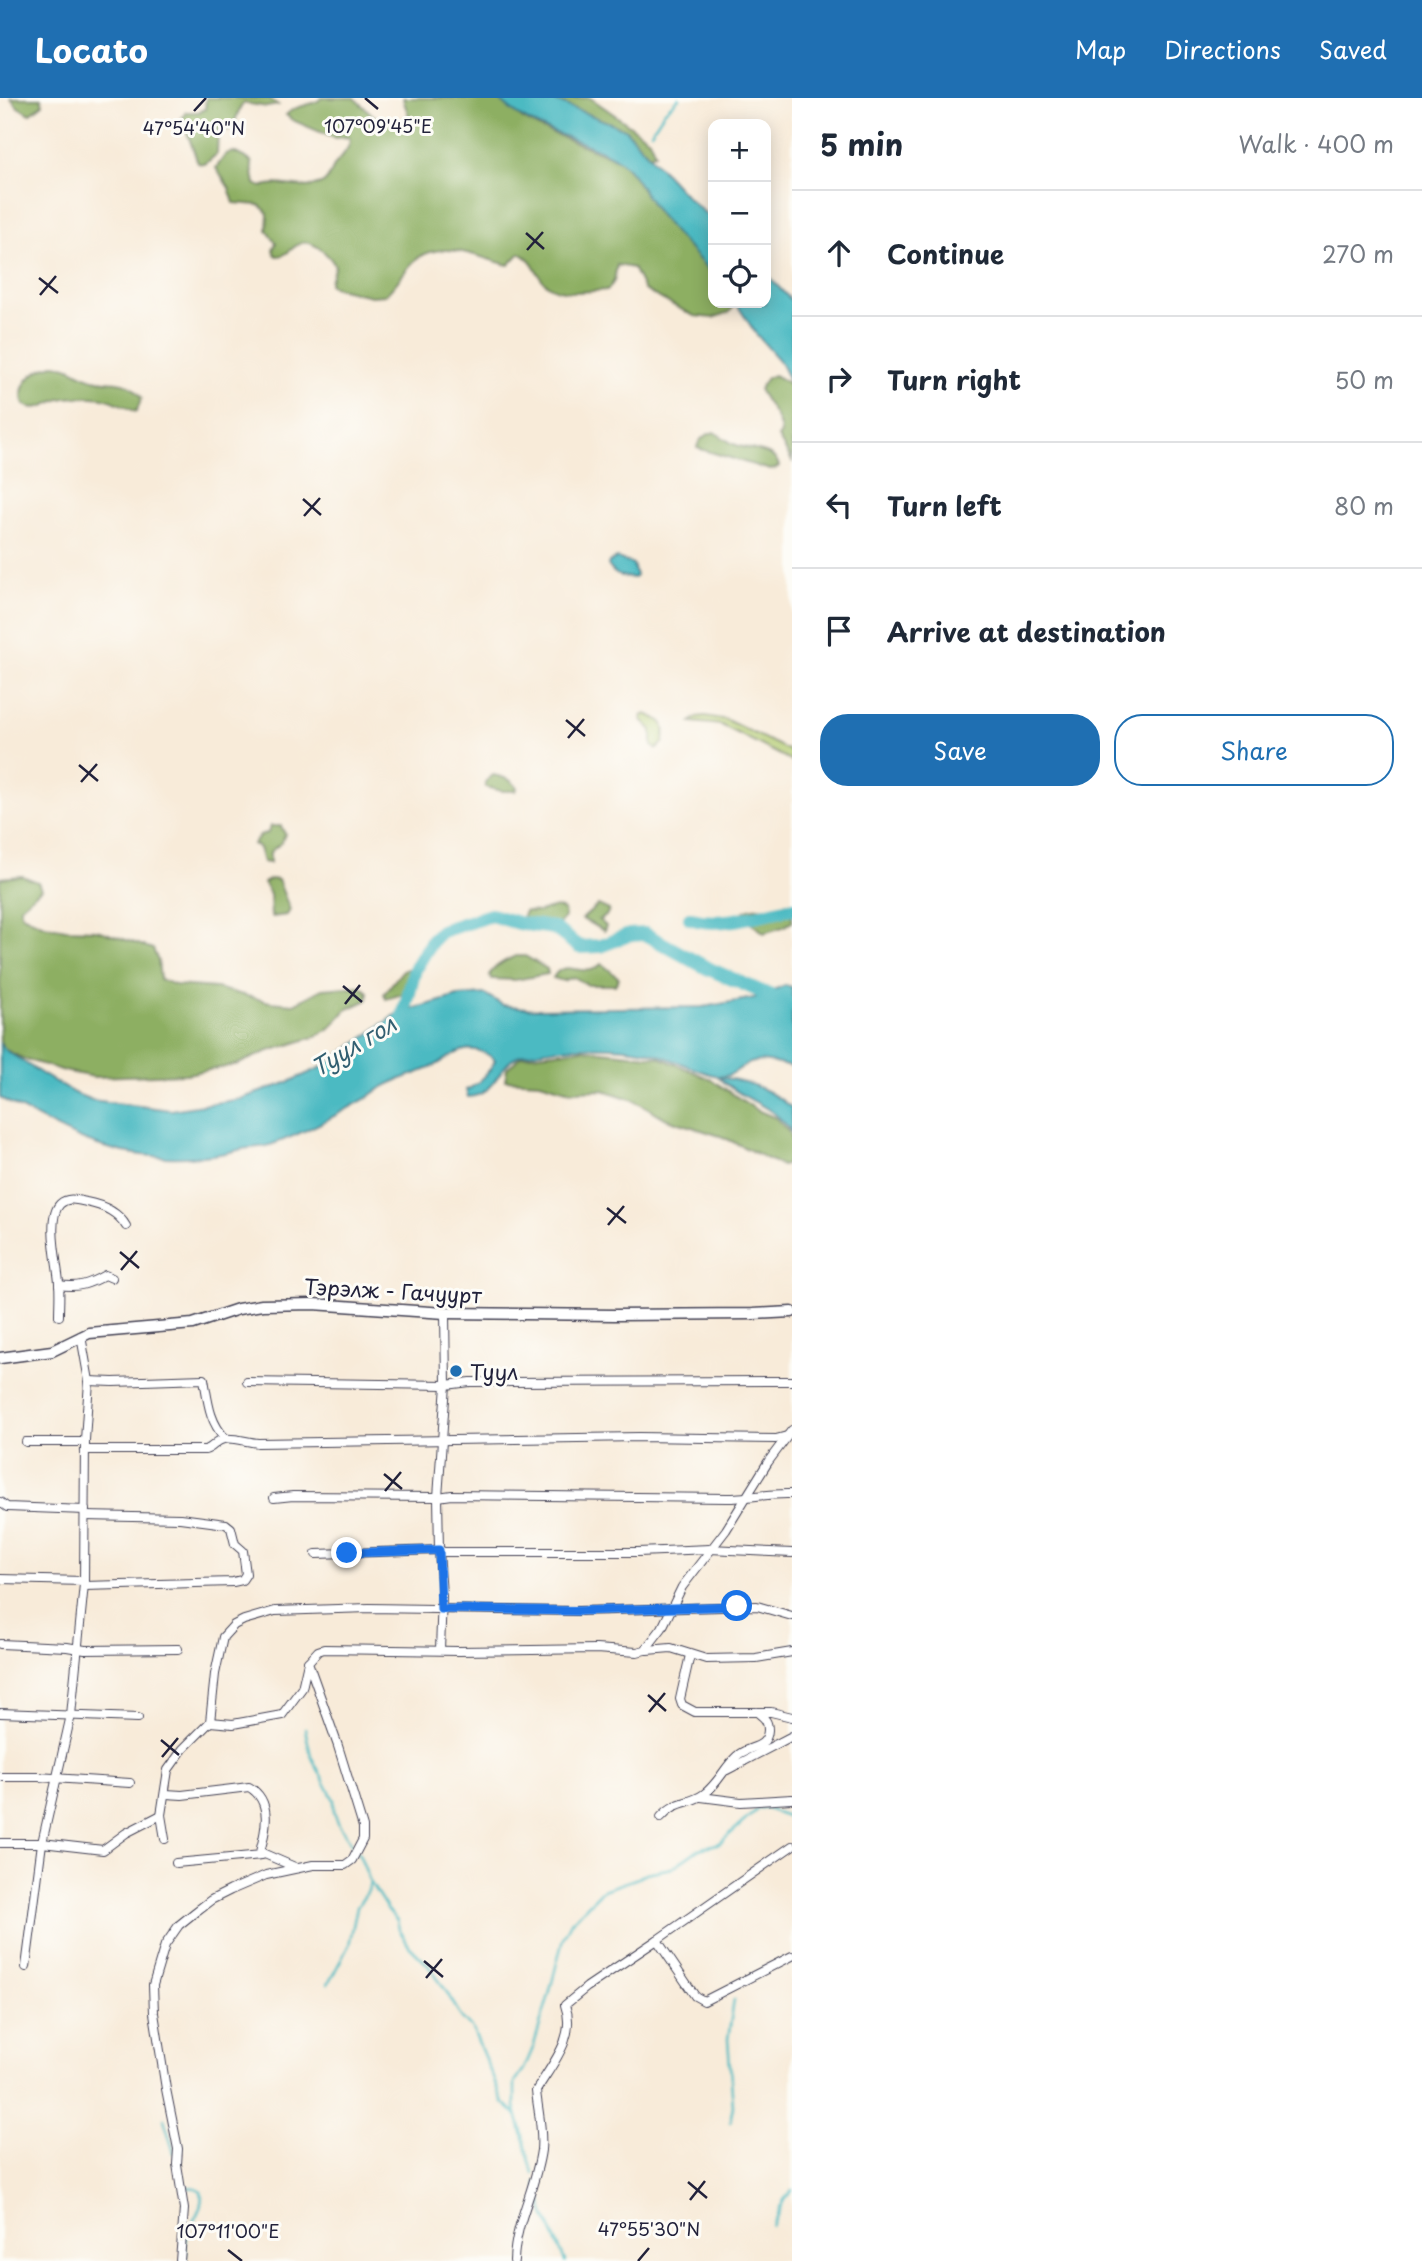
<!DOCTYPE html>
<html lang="en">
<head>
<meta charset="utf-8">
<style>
	:root { --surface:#fff; --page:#f2f2f3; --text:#1f2937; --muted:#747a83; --line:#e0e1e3; --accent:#1f6fb2 }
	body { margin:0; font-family:"Playpen Sans",sans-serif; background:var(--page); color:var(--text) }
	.controls { position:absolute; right:21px; top:21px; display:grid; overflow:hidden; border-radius:14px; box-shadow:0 4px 18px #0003 }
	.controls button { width:63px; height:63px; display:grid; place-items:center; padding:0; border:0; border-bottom:2px solid var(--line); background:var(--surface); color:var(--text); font:35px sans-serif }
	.stop { position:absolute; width:21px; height:21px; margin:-16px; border:5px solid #1a73e8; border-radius:50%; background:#fff }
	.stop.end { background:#1a73e8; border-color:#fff; box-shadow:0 2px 7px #0008 }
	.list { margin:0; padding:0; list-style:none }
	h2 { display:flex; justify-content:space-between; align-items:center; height:91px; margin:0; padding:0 28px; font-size:30px }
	h2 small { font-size:23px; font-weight:400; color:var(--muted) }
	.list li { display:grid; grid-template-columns:46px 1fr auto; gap:21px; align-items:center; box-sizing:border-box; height:126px; padding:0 28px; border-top:2px solid var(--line) }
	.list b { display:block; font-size:26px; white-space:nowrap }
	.list em { font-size:23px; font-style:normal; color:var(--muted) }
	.actions { display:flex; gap:14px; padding:21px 28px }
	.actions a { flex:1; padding:16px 0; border:2px solid var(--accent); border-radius:28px; text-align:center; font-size:24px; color:var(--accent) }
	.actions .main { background:var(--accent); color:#fff }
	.icon { flex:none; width:38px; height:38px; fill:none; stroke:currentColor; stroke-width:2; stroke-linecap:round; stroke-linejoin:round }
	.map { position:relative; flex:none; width:792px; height:2163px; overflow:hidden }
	header { display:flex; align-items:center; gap:42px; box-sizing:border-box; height:98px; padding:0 35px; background:var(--accent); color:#fff }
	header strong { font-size:33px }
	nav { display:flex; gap:38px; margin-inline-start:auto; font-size:24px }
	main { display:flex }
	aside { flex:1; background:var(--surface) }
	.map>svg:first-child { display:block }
</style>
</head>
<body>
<header>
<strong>Locato</strong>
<nav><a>Map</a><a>Directions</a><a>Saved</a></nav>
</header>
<main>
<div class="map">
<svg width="792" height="2163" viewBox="0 0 792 2163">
	<rect width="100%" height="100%" fill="#fdfcf7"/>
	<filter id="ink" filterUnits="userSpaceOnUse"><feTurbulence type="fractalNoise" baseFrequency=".0143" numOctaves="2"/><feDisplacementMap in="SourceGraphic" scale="14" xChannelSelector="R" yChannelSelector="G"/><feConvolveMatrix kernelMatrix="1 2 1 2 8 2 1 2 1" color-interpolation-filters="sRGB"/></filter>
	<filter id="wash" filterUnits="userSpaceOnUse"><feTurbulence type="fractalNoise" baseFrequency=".00686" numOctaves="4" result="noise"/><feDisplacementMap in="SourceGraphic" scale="28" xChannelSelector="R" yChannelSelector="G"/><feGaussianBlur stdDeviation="1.57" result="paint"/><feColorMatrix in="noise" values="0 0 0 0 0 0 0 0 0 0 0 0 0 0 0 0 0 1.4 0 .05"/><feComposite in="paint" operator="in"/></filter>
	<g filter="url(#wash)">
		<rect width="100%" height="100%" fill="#f8ebd9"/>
		<g fill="#b2cb70" stroke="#6a7656" stroke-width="2">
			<path d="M646,616C664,623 666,624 664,644L657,651L652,648V632L642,622V618Z"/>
			<polygon points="705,618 727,622 792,654 792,663 721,627 691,624 697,619"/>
		</g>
		<g fill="#8daf62" stroke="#58684e" stroke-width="2">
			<polygon points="11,0 41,0 43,6 30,16 18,9"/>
			<path d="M206,0H268L278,7L267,9L244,5C236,13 238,24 229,32L218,31L217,56L205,66L198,65L182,20L186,14H198L205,11Z"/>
			<path d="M322,0H354L374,18L404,31C415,20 405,13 403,0H498L523,21L540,30L619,62L631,74L657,114L713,177V205H736L730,214L713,220L694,218L644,192L633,170L617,167L614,183L608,192C587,193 554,200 541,180C534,169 532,161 520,155L509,167C481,161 445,141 418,160C405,169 398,187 385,197L371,198L333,189L329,186L335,168C331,159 314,142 302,145C291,148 288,159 276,158L273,152L276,145L267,132L268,116L265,112L259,107L234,105L229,90L216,70L226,56L234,54L251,63L255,86L262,89C279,81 302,94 321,86C330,82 331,71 337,64C343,56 349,52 350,41L347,39L334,40L292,22L286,17C297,5 312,9 322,0Z"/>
			<polygon points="548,0 590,0 595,3 649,41 655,55 649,57 625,31"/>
			<path d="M53,267C74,268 71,273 88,279C112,289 124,275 142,300L136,314C120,306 107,298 89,299C80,299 69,299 61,301C48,304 38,315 24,307C16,286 34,272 53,267Z"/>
			<path d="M774,277L787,284L792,290V363L778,339L781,335C780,319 766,306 759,291L767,280Z"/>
			<path d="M714,334C721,338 727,343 734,346C748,353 775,351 779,368L775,371L770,372L697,350C698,342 706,336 714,334Z"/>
			<path d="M493,677C502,679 513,681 517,690L516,693H502L486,689L485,684Z"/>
			<polygon points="270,728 281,728 285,736 281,745 270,754 270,765 263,764 259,750 253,746 261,737 268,735"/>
			<polygon points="22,778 38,784 41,791 20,809 22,817 44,827 66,831 97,832 153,851 158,863 160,881 175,887 216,890 270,904 294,906 322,891 360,888 368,894 367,902 346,912 329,931 314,939 266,954 236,967 187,976 94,979 68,974 24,961 7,953 0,945 0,780"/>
			<polygon points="271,781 278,782 290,812 287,817 271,819 270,797 264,785"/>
			<path d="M787,804H792V824L783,829L764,835L741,816C750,806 764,811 776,809C780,808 783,805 787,804Z"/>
			<polygon points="598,807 609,812 606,818 599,822 606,828 604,833 582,821"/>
			<polygon points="556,809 564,812 565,819 557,828 521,822 525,813 538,814"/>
			<path d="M516,858H525L547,871L548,876L515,882L492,881L489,878C493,868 506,862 516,858Z"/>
			<path d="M602,866L619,880L615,887H588L574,879L563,883L553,880C562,862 576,875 591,872C595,871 598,868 602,866Z"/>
			<polygon points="407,871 412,877 403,896 386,901 384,896 402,873"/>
			<polygon points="582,951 659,959 710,981 757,1012 776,1020 788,1033 792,1043 792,1065 782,1068 723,1039 667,1021 634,1002 603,992 570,993 540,984 505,982 507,970 522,958"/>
		</g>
		<g fill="#4bbac2" stroke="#366e7e" stroke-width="2">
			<path d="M498,0H548L625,31L689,101L713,122V177C694,155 673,135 656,112C644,96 634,72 617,61C578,37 530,35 498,0Z"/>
			<polygon points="766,176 792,203 792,288 779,262 756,236 736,205 766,205"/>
			<path d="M617,460L633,466L636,478L634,480C622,478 616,480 608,467L609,464Z"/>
			<path d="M785,887L792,889V969C779,967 764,960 750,965C738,969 732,981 717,978C692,972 671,959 646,953C611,946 559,948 524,956C498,961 498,998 468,999L466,992C478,987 490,974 495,962C488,955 475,950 465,952C452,955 442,965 430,970C410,979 388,983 370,998C338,1016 305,1035 270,1047C261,1050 252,1049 243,1051C194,1064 134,1062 86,1043C56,1031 28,1014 0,1000V946L7,953L42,976L74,995L92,1002L171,1012L240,1001L289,984L324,968L398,915L458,898L485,896L503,907L534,911L703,909L754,900Z"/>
			<path d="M719,980C747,981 770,992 792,1010V1035C773,1005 742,1003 719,980Z"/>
		</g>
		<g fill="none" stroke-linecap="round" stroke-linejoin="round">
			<g stroke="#4bbac2" stroke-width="2.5">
				<polyline points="651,34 664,14 679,0"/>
				<polyline points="305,1631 311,1658 334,1702 334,1714 339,1727 360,1758 370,1784 387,1811 397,1822 399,1831 409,1848 427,1866 443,1888 462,1920 473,1932 503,2004 517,2017"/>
				<polyline points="328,1886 349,1847 357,1809 368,1793 370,1784"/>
				<polyline points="164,2021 174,2055"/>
				<polyline points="730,2024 733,2008 728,1941 734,1902"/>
				<polyline points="533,2075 515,2008 515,1984 524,1971 533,1950 549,1897 563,1840 571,1824 603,1792 638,1780 646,1775 672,1770 699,1751 720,1745 758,1711 764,1710 790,1719"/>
				<polyline points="536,2084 545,2116 565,2163"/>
				<path d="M184,2085L186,2089L196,2090L201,2093C205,2112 190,2123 186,2141C185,2148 186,2156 187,2163"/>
				<polyline points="772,2128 784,2102 792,2092"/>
			</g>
			<g stroke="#4bbac2" stroke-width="14">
				<path d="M690,820C719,831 761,815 792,810"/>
				<polyline points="400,931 415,871 433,841 441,833 491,817 518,825 554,830 579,849 600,848 629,837 645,836 707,870 792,907"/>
			</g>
		</g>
	</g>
	<g filter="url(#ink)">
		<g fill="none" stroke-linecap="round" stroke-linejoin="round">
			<defs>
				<g id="minor">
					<path d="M59,1187C79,1190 89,1186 105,1177L112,1180"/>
					<polyline points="445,1215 446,1287 438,1399 439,1452 444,1454 638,1454 710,1451 792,1455"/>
					<path d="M59,1218C59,1207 60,1196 59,1185C58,1167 46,1120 60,1106C68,1099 77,1102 86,1104C102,1107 118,1114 126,1128"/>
					<path d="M89,1283L113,1284L204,1281C208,1303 209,1323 225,1340"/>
					<polyline points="247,1284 446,1287 470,1284 792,1283"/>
					<polyline points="26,1344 85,1344"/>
					<path d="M85,1352H205C213,1350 216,1342 224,1341C233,1339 247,1344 258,1345L639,1339L776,1341L787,1338"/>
					<path d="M274,1400L293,1398L438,1399L452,1397L727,1400C749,1400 769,1395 792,1396"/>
					<polyline points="0,1404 7,1409 85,1412"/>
					<polyline points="316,1456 439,1452 442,1498 440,1552"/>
					<polyline points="0,1481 84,1483"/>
					<polyline points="84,1488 233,1484 242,1482 246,1476 243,1453 235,1446 231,1430 226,1426 180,1420 85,1418"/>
					<polyline points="0,1546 67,1549 85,1552 178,1551"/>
					<polyline points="647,1552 671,1550 706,1561 756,1560 792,1554"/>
					<polyline points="690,1557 680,1601 682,1607 695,1614 771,1614 792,1619"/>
					<polyline points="0,1615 138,1620"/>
					<polyline points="210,1624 233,1626 282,1617 302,1590 308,1564"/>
					<polyline points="727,1672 792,1638"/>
					<polyline points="0,1679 38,1679 130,1685"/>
					<path d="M166,1696L182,1697L249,1689C273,1703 266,1732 260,1754L297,1770"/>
					<polyline points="701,1699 741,1704 792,1701"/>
					<path d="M661,1719C677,1701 689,1707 704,1696C718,1686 724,1670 737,1658C748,1647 767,1652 768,1632C768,1622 764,1620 757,1614"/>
					<polyline points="165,1741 161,1717 168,1672 183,1651 210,1624 215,1576 223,1539 234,1527 244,1522 275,1513 369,1510 578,1513 757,1508 792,1518"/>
					<polyline points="0,1745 42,1745 71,1617 84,1486 85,1342 89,1283 81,1238"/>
					<polyline points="792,1748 657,1842 695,1898 704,1903 792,1858"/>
					<polyline points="176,1765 262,1757"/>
					<polyline points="26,1869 42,1745 103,1752 126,1735 161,1717"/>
					<polyline points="180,2163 184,2111 177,2066 178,2051 166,1991 154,1915 153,1887 165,1847 179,1827 194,1815 211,1802 231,1792 266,1777 313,1767 345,1767 352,1762 363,1741 363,1729 338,1648 308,1564 318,1553 324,1551 458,1553 596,1551 637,1554 645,1552 662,1530 682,1489 726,1432 768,1364 792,1332"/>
					<path d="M514,2163C515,2124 536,2090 541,2052C543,2031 538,2013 536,1993C552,1966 577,1939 565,1907L587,1889L657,1842"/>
				</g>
				<polyline id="secondary" points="0,1260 52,1253 89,1235 193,1226 238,1211 262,1207 313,1206 445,1215 615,1217 753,1216 792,1214"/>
			</defs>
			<use href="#minor" stroke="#424053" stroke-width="10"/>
			<use href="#secondary" stroke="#424053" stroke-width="13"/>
			<use href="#minor" stroke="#fff" stroke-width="8"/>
			<use href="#secondary" stroke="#fff" stroke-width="10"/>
		</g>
	</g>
	<g fill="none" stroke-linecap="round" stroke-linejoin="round" filter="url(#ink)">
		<polyline stroke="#1a73e8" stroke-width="9" points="347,1455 439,1452 441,1511 578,1513 737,1508"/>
	</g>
	<path fill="none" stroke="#22223b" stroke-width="2.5" d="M365,0L378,11M194,13L206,0M526,135L544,151M527,152L543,134M39,180L58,195M40,197L56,178M303,401L321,417M304,418L320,400M566,622L585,638M568,640L584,621M79,667L98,683M81,684L97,666M343,888L362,904M345,906L360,887M607,1110L626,1125M608,1127L624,1108M120,1154L139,1170M121,1172L137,1153M384,1376L402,1391M385,1393L401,1374M648,1597L666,1613M649,1614L665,1595M161,1642L179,1657M162,1659L178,1640M424,1863L443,1879M426,1880L442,1861M688,2084L707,2100M690,2102L705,2083M228,2152L242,2163M638,2163L649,2150"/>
	<circle fill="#1f6fb2" stroke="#fdfcf7" stroke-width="2.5" cx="456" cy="1273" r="7"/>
	<g text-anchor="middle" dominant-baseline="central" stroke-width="6" stroke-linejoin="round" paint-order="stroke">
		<g font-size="21" fill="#22223b" stroke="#fdfcf7">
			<text transform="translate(393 1192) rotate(3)">Тэрэлж - Гачуурт</text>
		</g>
		<g font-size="21" fill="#22223b" stroke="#fdfcf7" text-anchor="start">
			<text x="470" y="1273">Туул</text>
		</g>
		<g font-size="23" font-style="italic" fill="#325f71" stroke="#fdfcf7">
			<text transform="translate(353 947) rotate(-31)">Туул гол</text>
		</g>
	</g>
	<g font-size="18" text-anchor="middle" fill="#22223b" stroke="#fdfcf7" stroke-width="6" stroke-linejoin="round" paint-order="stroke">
		<text x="378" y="35">107°09'45"E</text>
		<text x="194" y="37">47°54'40"N</text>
		<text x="649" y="2138">47°55'30"N</text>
		<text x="228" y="2140">107°11'00"E</text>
	</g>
</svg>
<div class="controls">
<button>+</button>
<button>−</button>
<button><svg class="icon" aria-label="locate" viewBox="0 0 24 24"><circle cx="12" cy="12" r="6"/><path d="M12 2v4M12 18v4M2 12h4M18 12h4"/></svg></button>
</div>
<div class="stop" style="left:737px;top:1508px"></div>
<div class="stop end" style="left:347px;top:1455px"></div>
</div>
<aside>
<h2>5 min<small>Walk · 400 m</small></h2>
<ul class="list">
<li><svg class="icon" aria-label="ahead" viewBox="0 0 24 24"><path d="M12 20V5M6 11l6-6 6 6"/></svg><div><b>Continue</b></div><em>270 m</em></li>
<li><svg class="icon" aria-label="right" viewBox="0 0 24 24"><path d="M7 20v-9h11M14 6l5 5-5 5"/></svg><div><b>Turn right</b></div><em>50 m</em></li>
<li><svg class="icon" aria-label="left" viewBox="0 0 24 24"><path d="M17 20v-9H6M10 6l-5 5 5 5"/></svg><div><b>Turn left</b></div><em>80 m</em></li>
<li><svg class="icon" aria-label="arrive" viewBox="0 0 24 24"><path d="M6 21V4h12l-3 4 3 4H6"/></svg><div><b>Arrive at destination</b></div></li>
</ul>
<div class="actions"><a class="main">Save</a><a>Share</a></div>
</aside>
</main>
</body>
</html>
